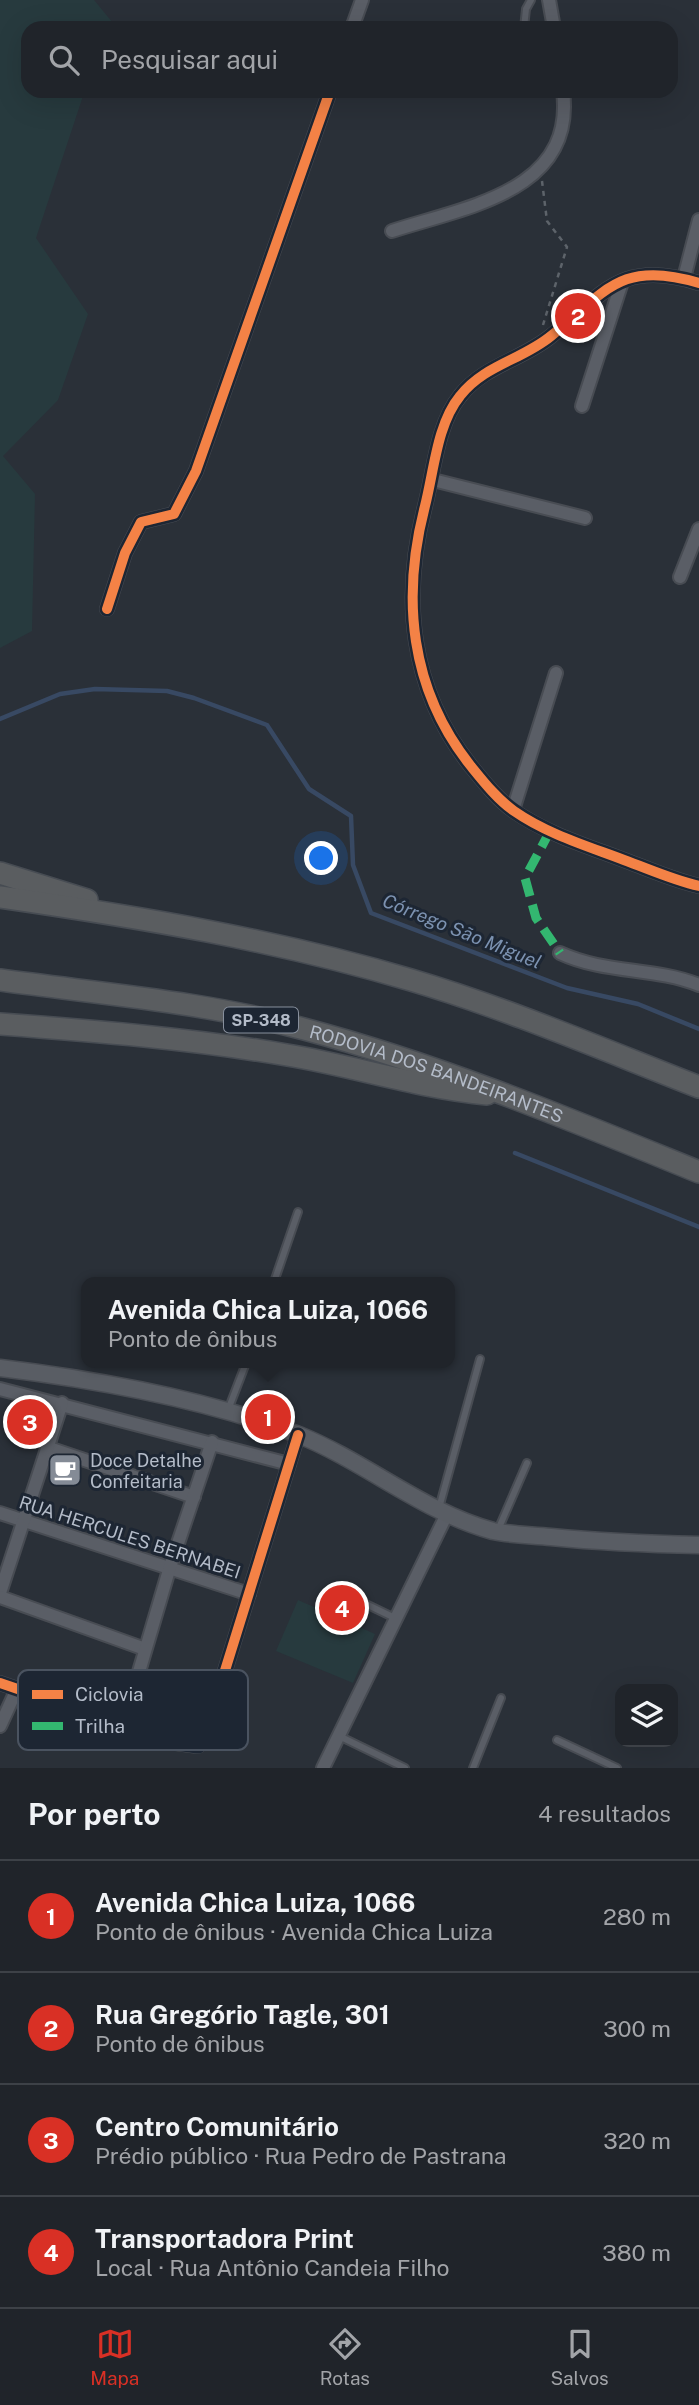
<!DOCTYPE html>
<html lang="pt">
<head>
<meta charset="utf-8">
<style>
	:root { --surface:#20242a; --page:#282c32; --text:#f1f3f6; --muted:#a2a4a8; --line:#3d4147; --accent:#d93025 }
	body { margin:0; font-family:"Public Sans",sans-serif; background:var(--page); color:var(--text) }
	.controls { position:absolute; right:21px; bottom:21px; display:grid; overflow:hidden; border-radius:14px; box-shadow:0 7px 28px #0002 }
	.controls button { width:63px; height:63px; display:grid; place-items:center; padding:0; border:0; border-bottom:2px solid var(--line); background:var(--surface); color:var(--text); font:35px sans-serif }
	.you { position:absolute; left:322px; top:859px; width:24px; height:24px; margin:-18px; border:5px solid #fff; border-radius:50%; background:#1a73e8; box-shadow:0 0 0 10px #1a73e833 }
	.badge { display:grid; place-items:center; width:46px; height:46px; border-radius:50%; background:var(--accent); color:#fff; font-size:23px; font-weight:700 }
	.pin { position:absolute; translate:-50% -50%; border:4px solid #fff; box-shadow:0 2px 7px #0006 }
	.popup { position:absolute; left:81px; top:1277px; width:374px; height:91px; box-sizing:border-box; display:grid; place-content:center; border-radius:14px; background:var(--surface); filter:drop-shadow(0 2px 5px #0005); font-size:23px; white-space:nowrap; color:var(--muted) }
	.popup b { font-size:26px; color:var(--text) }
	.popup::after { content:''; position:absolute; left:50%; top:100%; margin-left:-14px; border:14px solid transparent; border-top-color:var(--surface) }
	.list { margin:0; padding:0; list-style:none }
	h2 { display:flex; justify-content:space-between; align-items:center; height:91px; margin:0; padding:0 28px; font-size:30px }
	h2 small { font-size:23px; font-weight:400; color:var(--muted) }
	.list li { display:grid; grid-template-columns:46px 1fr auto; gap:21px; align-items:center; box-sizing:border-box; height:112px; padding:0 28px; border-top:2px solid var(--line) }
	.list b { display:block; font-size:26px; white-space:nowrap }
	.list p { margin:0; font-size:23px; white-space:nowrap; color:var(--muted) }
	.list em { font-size:23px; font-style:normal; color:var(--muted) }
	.icon { flex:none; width:38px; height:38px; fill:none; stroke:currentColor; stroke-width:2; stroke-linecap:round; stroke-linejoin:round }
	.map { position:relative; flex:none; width:699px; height:1768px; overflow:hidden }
	.search { position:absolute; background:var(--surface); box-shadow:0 7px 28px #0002; left:21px; right:21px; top:21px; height:77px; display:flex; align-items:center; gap:18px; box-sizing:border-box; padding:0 24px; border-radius:21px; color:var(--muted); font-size:26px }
	.sheet { height:539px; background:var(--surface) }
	nav { display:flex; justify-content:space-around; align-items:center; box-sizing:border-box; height:98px; border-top:2px solid var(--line); background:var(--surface); font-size:19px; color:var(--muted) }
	nav a { display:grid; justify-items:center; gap:4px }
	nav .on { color:var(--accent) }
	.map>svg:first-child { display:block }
</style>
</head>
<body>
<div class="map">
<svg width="699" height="1768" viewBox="0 0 699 1768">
	<rect width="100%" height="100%" fill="#2a3038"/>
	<g fill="#273a3e">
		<polygon points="0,0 94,0 117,28 28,28 28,91 88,91 83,96 36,238 88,314 58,400 3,456 35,494 32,631 0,648"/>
		<polygon points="298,1600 375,1634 353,1683 276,1651"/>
	</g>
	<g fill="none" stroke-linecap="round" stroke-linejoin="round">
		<g stroke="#384963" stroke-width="4.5">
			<polyline points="0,719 60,694 95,689 167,691 194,698 267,725 309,789 351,816 353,865 371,913 567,988 638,1004 699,1029"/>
			<polyline points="515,1153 699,1227"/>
		</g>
		<defs>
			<g id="service">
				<polyline points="524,28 526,9 531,0"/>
				<polyline points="274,1282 298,1212"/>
				<polyline points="228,1410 246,1363"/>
				<polyline points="439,1508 480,1359"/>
				<polyline points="498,1530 527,1463"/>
				<polyline points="345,1594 397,1619"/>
				<polyline points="339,1736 405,1768"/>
				<polyline points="557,1740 617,1768"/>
				<polyline points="473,1768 501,1698"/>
			</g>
			<g id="minor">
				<polyline points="549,0 554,28"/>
				<polyline points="352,28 362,0"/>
				<path d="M392,231C465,207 576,192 563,91"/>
				<polyline points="684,278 699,220"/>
				<path d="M699,283C621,259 605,292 551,336C522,360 484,365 460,396C437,424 434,471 425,506C401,598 410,689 470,765C483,781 497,799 514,811C547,834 587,846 624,860C649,869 673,880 699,886"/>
				<polyline points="582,406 622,282"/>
				<polyline points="433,480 585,518"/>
				<polyline points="680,577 699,529"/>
				<polyline points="107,609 125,553 141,522 174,514 196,471 330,91"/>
				<polyline points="513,810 556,673"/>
				<path d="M560,953C605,974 654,967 699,985"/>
				<polyline points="0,1389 289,1464"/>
				<polyline points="49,1448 194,1497"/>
				<polyline points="0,1513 249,1594"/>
				<polyline points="0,1593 62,1403"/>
				<polyline points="0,1597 145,1649"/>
				<polyline points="0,1683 176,1743 198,1746 223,1677 298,1435"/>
				<polyline points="0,1726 17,1689"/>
				<polyline points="123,1726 169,1570 212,1442"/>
				<polyline points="323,1768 447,1514"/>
			</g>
			<path id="secondary" d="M0,1368C98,1380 207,1399 299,1435C366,1462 423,1512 493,1531C512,1535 532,1535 551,1537C601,1542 649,1544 699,1545"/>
			<g id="motorway">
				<polyline points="0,873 87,900"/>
				<path d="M0,897C138,917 277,940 411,980C509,1009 604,1050 699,1087"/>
				<path id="s1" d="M0,980C101,994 206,1002 304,1029C440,1065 569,1119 699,1172"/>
				<path d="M0,1024C96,1031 193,1039 287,1055C355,1066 419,1088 487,1094"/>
			</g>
		</defs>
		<use href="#service" stroke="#484c53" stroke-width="10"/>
		<use href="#minor" stroke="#484c53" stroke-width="16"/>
		<use href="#secondary" stroke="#484c53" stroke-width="19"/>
		<use href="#motorway" stroke="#474c53" stroke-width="24"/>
		<polyline stroke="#5d636a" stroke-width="2.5" stroke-dasharray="5 5" stroke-linecap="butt" points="542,181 547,221 567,247 543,325"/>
		<use href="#service" stroke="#5a5e66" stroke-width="6"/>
		<use href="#minor" stroke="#5a5e66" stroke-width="12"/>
		<use href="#secondary" stroke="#595d64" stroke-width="16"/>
		<use href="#motorway" stroke="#5a5d60" stroke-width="21"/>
		<polyline stroke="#33b770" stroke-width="9" stroke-dasharray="18 9" stroke-linecap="butt" points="550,831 525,878 536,918 560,953"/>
		<defs>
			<g id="cycleway">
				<path d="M699,283C621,259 605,292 551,336C522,360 484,365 460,396C437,424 434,471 425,506C401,598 410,689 470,765C483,781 497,799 514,811C547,834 587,846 624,860C649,869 673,880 699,886"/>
				<polyline points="107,609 125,553 141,522 174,514 196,471 330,91"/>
				<polyline points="0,1683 176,1743 198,1746 223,1677 298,1435"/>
			</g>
		</defs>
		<use href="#cycleway" stroke="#1d2633" stroke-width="15"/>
		<use href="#cycleway" stroke="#f48246" stroke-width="10"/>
	</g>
	<defs>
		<symbol id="cafe-square" viewBox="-11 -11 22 22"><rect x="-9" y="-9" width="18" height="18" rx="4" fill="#848b96" stroke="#1d2633"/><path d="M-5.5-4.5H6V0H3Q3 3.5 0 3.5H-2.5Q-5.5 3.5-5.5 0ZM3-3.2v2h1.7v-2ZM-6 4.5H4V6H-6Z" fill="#fff"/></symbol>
	</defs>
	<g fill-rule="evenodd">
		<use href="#cafe-square" x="46" y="1451" width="38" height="38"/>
	</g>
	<g text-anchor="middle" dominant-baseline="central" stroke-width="6" stroke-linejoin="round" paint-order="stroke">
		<rect fill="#1d2633" stroke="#878f9c" stroke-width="2" x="224" y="1007.5" width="74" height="25" rx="5"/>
		<g font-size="16" font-weight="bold" fill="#b4bcc9">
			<text x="261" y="1020">SP-348</text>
		</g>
		<g font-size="18" fill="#b4bcc9" stroke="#1d2633">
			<text stroke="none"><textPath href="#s1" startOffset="448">RODOVIA DOS BANDEIRANTES</textPath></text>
			<text transform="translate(130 1537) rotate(18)">RUA HERCULES BERNABEI</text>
		</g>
		<g font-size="18" fill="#b4bcc9" stroke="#1d2633" text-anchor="start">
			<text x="90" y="1460">Doce Detalhe<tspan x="90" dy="21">Confeitaria</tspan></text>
		</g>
		<g font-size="19" font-style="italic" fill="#7c92b1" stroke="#1d2633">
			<text transform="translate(462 931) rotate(22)">Córrego São Miguel</text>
		</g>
	</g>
	<rect x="18" y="1670" width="230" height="80" rx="10" fill="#1d2633" stroke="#4a5360" stroke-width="2"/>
	<rect x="32" y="1690" width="31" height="9" fill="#f48246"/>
	<rect x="32" y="1722" width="31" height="8" fill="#33b770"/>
	<g font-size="19" fill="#b4bcc9">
		<text x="75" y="1701">Ciclovia</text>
		<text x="75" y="1733">Trilha</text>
	</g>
</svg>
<div class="controls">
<button><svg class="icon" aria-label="layers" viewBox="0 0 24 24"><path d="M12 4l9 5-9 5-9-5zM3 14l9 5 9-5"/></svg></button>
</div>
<div class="you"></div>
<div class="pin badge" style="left:268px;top:1417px">1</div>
<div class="popup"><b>Avenida Chica Luiza, 1066</b>Ponto de ônibus</div>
<div class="pin badge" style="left:578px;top:316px">2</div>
<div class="pin badge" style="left:30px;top:1422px">3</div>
<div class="pin badge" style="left:342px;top:1608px">4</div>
<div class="search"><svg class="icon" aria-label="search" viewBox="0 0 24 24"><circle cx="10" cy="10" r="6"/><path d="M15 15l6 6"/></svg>Pesquisar aqui</div>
</div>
<section class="sheet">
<h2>Por perto<small>4 resultados</small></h2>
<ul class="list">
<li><span class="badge">1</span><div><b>Avenida Chica Luiza, 1066</b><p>Ponto de ônibus · Avenida Chica Luiza</p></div><em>280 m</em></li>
<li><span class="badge">2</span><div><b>Rua Gregório Tagle, 301</b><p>Ponto de ônibus</p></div><em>300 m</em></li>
<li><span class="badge">3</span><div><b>Centro Comunitário</b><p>Prédio público · Rua Pedro de Pastrana</p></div><em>320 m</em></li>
<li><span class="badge">4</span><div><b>Transportadora Print</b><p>Local · Rua Antônio Candeia Filho</p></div><em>380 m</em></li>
</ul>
</section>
<nav>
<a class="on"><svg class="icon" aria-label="map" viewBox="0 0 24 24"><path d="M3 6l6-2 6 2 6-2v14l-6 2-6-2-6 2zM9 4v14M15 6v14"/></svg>Mapa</a>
<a><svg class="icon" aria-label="directions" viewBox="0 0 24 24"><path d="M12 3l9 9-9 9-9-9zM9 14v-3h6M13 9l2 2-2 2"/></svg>Rotas</a>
<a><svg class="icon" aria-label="saved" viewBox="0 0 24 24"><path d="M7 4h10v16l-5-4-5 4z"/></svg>Salvos</a>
</nav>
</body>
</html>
